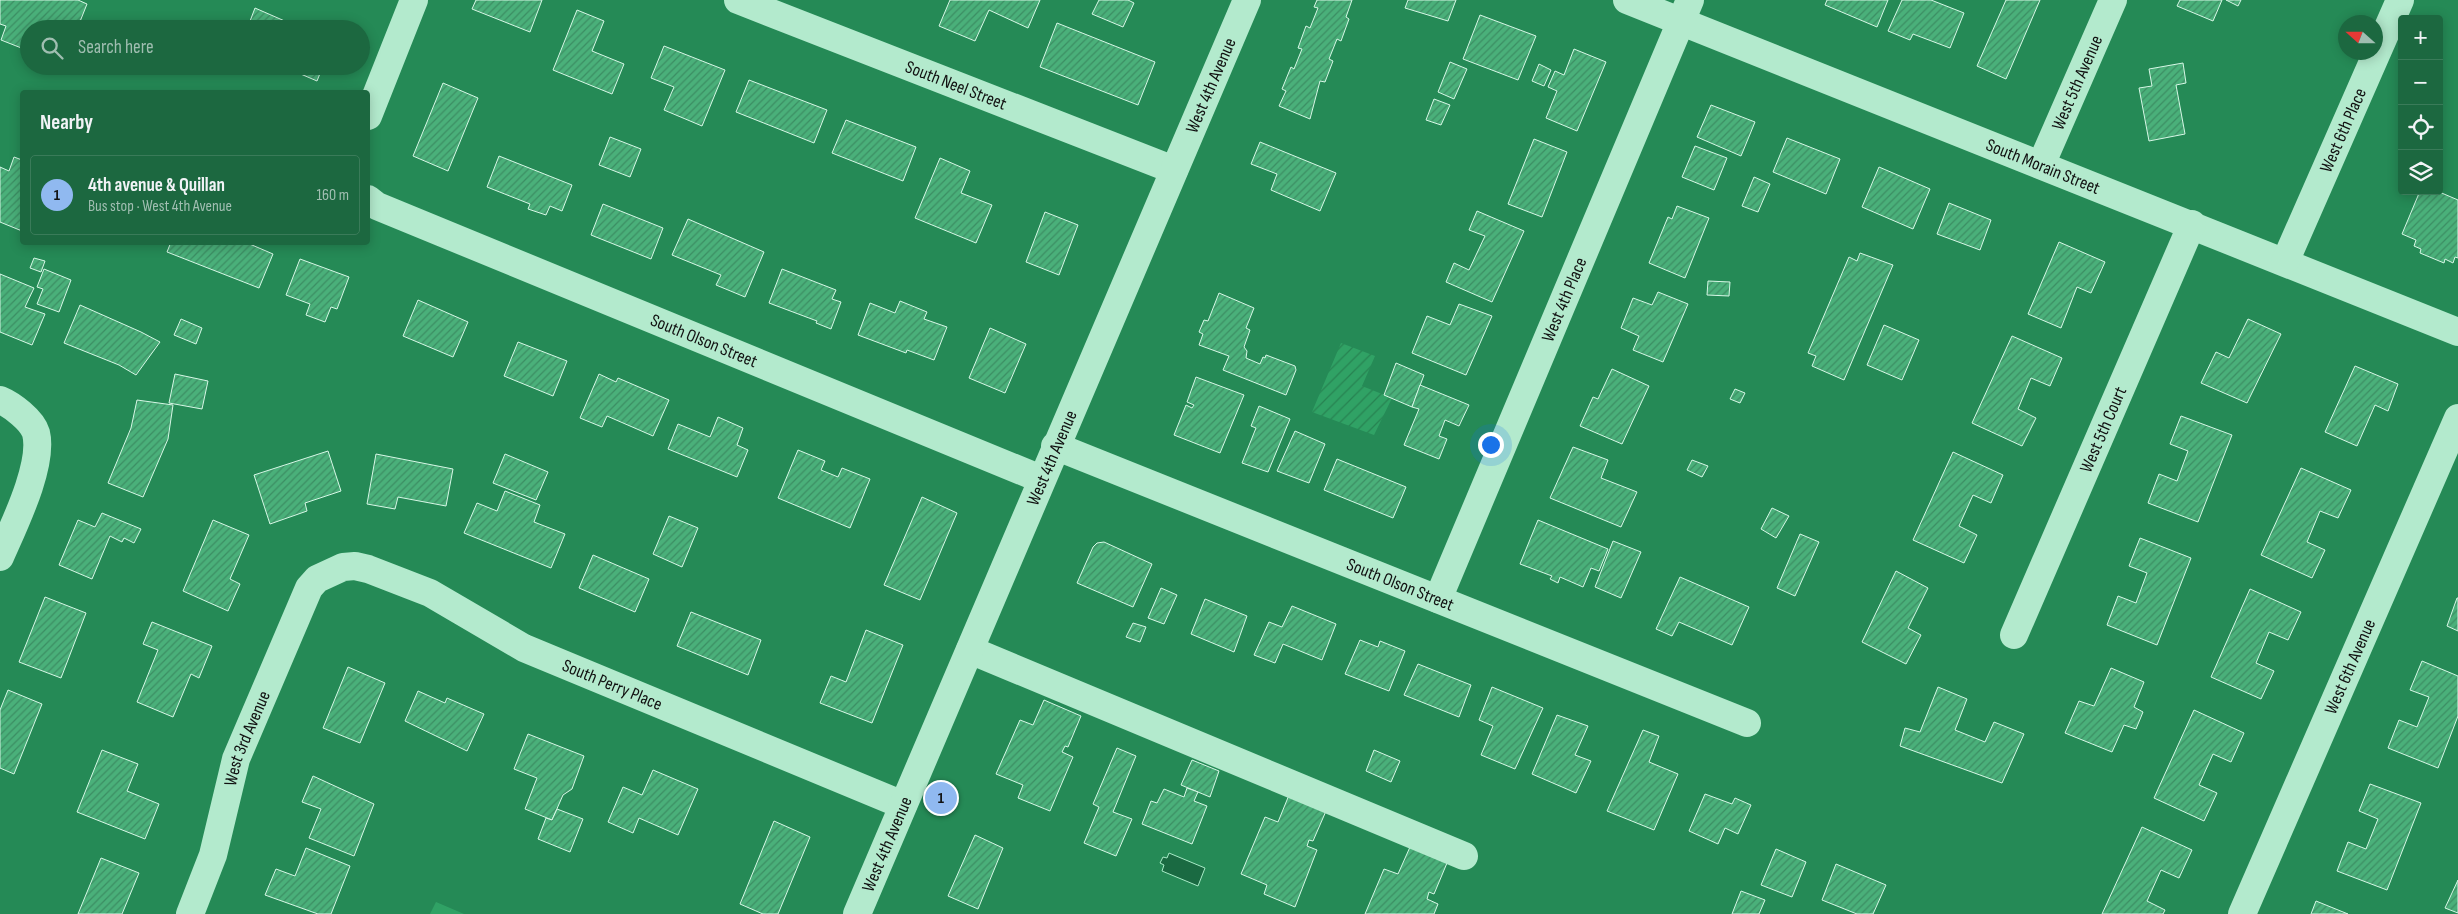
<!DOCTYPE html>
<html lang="en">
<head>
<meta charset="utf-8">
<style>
	:root { --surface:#1c6840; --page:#29704b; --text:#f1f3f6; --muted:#a0beb1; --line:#3a7b59; --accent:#90b9f0 }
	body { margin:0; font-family:"Sofia Sans Condensed",sans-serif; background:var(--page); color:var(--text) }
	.controls { position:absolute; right:15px; top:15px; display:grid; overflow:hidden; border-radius:5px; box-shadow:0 2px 12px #0003 }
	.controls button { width:45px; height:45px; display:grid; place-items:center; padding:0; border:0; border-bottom:1px solid var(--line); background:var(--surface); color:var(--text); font:25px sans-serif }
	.compass { position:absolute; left:2338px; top:15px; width:45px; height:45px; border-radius:50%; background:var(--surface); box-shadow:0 2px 12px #0003; rotate:291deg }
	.you { position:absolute; left:1490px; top:444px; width:18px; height:18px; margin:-12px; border:4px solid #fff; border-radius:50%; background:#1a73e8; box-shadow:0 0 0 8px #1a73e833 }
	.badge { display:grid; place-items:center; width:32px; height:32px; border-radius:50%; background:var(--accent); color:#111; font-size:16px; font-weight:700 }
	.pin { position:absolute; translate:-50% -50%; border:2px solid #fff; box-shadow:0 1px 5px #0006 }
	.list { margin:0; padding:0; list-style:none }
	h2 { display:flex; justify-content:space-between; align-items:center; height:65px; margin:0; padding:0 20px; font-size:21px }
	h2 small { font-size:16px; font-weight:400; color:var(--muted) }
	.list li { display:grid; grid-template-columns:32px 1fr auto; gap:15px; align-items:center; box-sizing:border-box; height:80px; margin:0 10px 10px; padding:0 10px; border:1px solid var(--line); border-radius:5px }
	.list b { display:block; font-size:19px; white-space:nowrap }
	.list p { margin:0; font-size:16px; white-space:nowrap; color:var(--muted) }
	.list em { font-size:16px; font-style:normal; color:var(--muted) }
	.icon { flex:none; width:28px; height:28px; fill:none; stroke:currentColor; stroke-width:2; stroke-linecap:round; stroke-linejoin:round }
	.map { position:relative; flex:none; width:2458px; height:914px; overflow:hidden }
	.search { position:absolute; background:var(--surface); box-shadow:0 2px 12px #0003; left:20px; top:20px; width:350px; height:55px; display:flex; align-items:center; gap:12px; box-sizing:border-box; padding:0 18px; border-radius:28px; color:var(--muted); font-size:19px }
	.panel { position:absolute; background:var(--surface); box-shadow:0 2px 12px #0003; left:20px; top:90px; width:350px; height:155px; border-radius:5px }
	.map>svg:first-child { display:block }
</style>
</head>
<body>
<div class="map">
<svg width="2458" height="914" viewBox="0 0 2458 914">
	<defs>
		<pattern id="grass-tufts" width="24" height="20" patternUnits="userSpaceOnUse" patternTransform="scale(1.25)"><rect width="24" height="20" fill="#30a265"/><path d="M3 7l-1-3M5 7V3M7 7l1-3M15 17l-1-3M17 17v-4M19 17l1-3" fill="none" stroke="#278352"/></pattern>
		<pattern id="garden-furrows" width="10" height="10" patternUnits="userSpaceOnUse" patternTransform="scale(1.25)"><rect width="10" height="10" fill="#30a265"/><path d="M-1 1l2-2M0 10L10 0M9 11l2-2" fill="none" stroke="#278352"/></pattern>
		<pattern id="building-hatch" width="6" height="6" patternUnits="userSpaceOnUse" patternTransform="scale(1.25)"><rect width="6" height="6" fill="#4ab07a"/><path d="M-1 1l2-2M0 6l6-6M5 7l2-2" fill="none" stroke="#3c8e63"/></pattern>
	</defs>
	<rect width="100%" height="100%" fill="#258a56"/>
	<polygon fill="url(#grass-tufts)" points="436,902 464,914 430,914"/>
	<polygon fill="url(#garden-furrows)" points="1341,343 1375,356 1362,386 1392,398 1374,435 1312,412"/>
	<polygon fill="#1a6a42" stroke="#a7eac6" points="1169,853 1205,868 1198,886 1162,871 1164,865 1160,863 1163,857 1167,858"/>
	<g fill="url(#building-hatch)" stroke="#d7f7e6">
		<polygon points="0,0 78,0 87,4 77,29 29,29 29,51 1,40 6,26 0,24"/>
		<polygon points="476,0 542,0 530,32 472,9"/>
		<polygon points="950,0 1040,0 1028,28 989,10 975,41 939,26"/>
		<polygon points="1099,0 1128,0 1134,3 1123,27 1092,14"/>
		<polygon points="1317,0 1352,0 1346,17 1349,19 1341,41 1337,39 1329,59 1333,61 1325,82 1320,81 1310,119 1279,106 1286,91 1282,89 1291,67 1294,69 1302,49 1298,48 1306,26 1310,28 1318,8 1314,7"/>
		<polygon points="1408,0 1456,0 1448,21 1405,8"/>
		<polygon points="1827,0 1888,0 1877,27 1825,5"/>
		<polygon points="1902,0 1931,0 1964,13 1950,48 1913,34 1910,40 1888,31"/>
		<polygon points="2006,0 2040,0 2006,79 1977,66"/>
		<polygon points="2180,0 2222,0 2213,21 2177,6"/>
		<polygon points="2226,0 2241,0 2238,6"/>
		<polygon points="255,8 303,29 247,29"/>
		<polygon points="577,10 604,21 592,51 624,64 612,94 553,70"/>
		<polygon points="1480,15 1536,36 1518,80 1463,59"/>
		<polygon points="1057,23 1155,62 1138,105 1040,67"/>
		<polygon points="664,46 725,70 702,126 664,110 674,87 651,78"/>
		<polygon points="1574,49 1606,62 1577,131 1546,118 1557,91 1548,87 1555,71 1564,75"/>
		<polygon points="1450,62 1467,69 1454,99 1438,92"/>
		<polygon points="2183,63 2186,83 2176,85 2185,134 2149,141 2139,88 2152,86 2149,69"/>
		<polygon points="1539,64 1551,70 1544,86 1532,81"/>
		<polygon points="282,66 323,66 317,81"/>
		<polygon points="749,80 827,110 814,143 736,112"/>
		<polygon points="443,83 478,98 448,171 413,156"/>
		<polygon points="1434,99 1450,105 1441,125 1426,120"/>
		<polygon points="1711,105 1755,122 1741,156 1697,137"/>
		<polygon points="846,120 916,147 903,181 832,153"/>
		<polygon points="610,137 641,149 630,177 599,165"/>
		<polygon points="1787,138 1840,159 1826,194 1773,172"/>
		<polygon points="1534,139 1567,152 1542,217 1508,204"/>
		<polygon points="1260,142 1336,173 1320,211 1271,190 1277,174 1251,164"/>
		<polygon points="1695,146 1727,158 1714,190 1682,177"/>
		<polygon points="499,156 572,185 562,211 550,206 546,215 528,209 530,204 487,187"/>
		<polygon points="14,157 22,160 22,231 0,222 0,167 9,171"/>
		<polygon points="940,158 970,171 961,193 992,205 976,243 915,218"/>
		<polygon points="1879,167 1930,189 1913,229 1862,207"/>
		<polygon points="1754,177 1770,184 1758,212 1742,206"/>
		<polygon points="2420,191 2437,191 2458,200 2458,258 2455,257 2453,263 2445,259 2444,263 2420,253 2421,249 2414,246 2416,240 2402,234"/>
		<polygon points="1949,203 1991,220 1980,250 1937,234"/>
		<polygon points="603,204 663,228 651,259 591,235"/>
		<polygon points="1677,206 1709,218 1685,278 1649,263 1668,217 1672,219"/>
		<polygon points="1477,211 1524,231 1492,302 1446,282 1454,263 1469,270 1485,236 1469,230"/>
		<polygon points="1045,212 1078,225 1059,275 1026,262"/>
		<polygon points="688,219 764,252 745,297 716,285 721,275 672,255"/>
		<polygon points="171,242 245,242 273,254 259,288 167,252"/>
		<polygon points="2059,242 2105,262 2091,293 2077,287 2061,328 2028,314"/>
		<polygon points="1860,253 1893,265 1844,380 1812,366 1816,356 1808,353 1849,257 1857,261"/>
		<polygon points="34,258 45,261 41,272 30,268"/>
		<polygon points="300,259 349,277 337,309 331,307 325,322 306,315 310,304 286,295"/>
		<polygon points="44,269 71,280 59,312 37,304 43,289 37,287"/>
		<polygon points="782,269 836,290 832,299 841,302 831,329 816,323 817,321 769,303"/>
		<polygon points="0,274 34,288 25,307 45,314 32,345 0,332"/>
		<polygon points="1708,281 1730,282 1729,296 1707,295"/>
		<polygon points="1658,292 1688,304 1663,362 1633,350 1639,336 1621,328 1633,298 1652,305"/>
		<polygon points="1219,293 1254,308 1246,328 1250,330 1244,347 1247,351 1246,358 1260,364 1263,357 1265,358 1266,355 1295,366 1296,370 1286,395 1223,370 1229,356 1199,345 1203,334 1199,332 1204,320 1208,321"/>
		<polygon points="418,300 468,322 453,357 403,336"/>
		<polygon points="900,301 927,312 924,319 947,327 934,360 907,350 906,353 858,335 870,303 895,313"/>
		<polygon points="1459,304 1492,316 1466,375 1412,353 1427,316 1450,325"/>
		<polygon points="80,305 141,332 160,342 136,375 119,365 64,343"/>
		<polygon points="181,319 202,328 196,344 174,335"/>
		<polygon points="2248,319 2281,334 2247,403 2201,383 2216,352 2229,358"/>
		<polygon points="1884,325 1919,340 1902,380 1867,365"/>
		<polygon points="990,328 1026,344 1005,393 969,378"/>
		<polygon points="2012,336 2062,358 2050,386 2031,378 2018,409 2036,418 2022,446 1972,423"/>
		<polygon points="518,342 567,361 553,396 504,376"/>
		<polygon points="1396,363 1424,375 1412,407 1384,395"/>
		<polygon points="2355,366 2398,384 2388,411 2375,405 2357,446 2325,432"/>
		<polygon points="1612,369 1649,386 1622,444 1580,426 1593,397 1598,399"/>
		<polygon points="175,374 208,381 202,409 169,403"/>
		<polygon points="599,374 616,382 618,378 669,400 653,436 607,416 602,427 580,418"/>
		<polygon points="1196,377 1244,395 1220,453 1174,435 1186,405 1192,408 1194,405 1187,402"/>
		<polygon points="1420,385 1469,405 1459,426 1445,420 1439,436 1447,439 1439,459 1404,445 1419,409 1412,407"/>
		<polygon points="1735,389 1745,393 1740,403 1730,399"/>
		<polygon points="137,400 173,405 168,439 143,497 108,483 131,428"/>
		<polygon points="1259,406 1290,419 1268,472 1242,463 1256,428 1251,426"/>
		<polygon points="2181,416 2232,435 2198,522 2148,503 2159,474 2177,481 2188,451 2170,444"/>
		<polygon points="718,417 743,428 737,445 748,450 737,477 668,449 678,424 710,437"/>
		<polygon points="1295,431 1325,444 1309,483 1277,471"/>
		<polygon points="1573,447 1608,460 1601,478 1637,492 1621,527 1550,498"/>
		<polygon points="798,450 825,461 821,470 838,477 842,468 870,479 850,528 778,498"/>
		<polygon points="328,451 341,491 305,503 307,511 270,524 254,475"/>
		<polygon points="1953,452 2003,475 1991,503 1973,495 1959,526 1977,535 1964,563 1913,540"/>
		<polygon points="376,454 453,469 446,506 398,497 395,509 367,504"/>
		<polygon points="505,454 548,472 536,500 493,483"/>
		<polygon points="1337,459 1406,487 1393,518 1324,490"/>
		<polygon points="1692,460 1708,466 1702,477 1687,470"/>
		<polygon points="2301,468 2351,490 2338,518 2320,511 2307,542 2325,550 2312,578 2261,555"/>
		<polygon points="505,491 540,505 534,522 565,534 551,568 464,533 477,503 497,511"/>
		<polygon points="922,497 957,513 920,600 884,585"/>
		<polygon points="1772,508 1789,516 1776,538 1761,529"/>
		<polygon points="102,513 141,529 134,543 124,538 122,542 110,536 92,579 59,565 78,520 95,527"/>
		<polygon points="669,516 698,528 682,567 653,554"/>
		<polygon points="213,520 249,535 230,579 240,584 228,611 183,591"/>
		<polygon points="1538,520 1608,549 1599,571 1591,568 1583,587 1560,577 1558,583 1550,579 1552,576 1520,564"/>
		<polygon points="1800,534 1819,542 1795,596 1777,588"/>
		<polygon points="2140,538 2191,558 2157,645 2107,625 2118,596 2136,603 2147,573 2129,566"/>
		<polygon points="1613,541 1641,552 1621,598 1595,587"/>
		<polygon points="1104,542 1152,564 1133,607 1077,583 1093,547 1097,543"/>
		<polygon points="593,555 649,579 635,612 579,588"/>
		<polygon points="1896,571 1928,588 1908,628 1921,635 1906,664 1862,642"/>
		<polygon points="1680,577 1749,607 1732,645 1679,622 1672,636 1656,629"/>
		<polygon points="1161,588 1177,595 1164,624 1148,618"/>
		<polygon points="2250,589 2301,612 2288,640 2269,632 2256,663 2274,671 2261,699 2211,677"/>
		<polygon points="45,597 86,613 61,678 19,662"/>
		<polygon points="2457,598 2458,598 2458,631 2447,626"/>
		<polygon points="1205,599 1247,616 1234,652 1191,634"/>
		<polygon points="1292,606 1336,624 1322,660 1283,644 1275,663 1254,655 1269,622 1282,627"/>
		<polygon points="691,612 761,640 748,675 677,646"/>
		<polygon points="152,622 212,646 199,678 191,674 173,717 137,702 158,650 143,644"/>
		<polygon points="1133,623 1146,627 1140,642 1126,637"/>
		<polygon points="866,630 903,645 872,723 820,703 831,676 846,682"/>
		<polygon points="1360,640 1378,647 1380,641 1405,651 1389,691 1345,674"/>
		<polygon points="2422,661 2458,676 2458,716 2438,768 2388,748 2399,720 2417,727 2429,697 2410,690"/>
		<polygon points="1418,664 1471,685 1459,717 1404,695"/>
		<polygon points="348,667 385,683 360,743 323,728"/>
		<polygon points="2111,668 2144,682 2134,707 2143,712 2136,729 2124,725 2112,752 2065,733 2079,701 2094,706"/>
		<polygon points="1492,687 1543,708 1515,769 1481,755 1493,726 1479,720"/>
		<polygon points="1938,687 1967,699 1955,730 1985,742 1994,722 2024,734 2002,783 1900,746 1905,728 1920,732"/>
		<polygon points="8,690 42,704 14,774 0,768 0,710"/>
		<polygon points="418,691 445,703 447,698 484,714 467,751 405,721"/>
		<polygon points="1044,700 1081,716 1068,747 1065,746 1062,752 1073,757 1050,811 1018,798 1023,785 996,774 1020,720 1033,725"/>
		<polygon points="2194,710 2244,733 2231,762 2213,754 2199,785 2217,793 2204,821 2154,798"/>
		<polygon points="1557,715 1588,726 1575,755 1591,761 1576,793 1532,774"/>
		<polygon points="1643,730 1659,736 1649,762 1678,774 1654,830 1607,811"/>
		<polygon points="528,734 584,756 572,789 563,795 552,820 525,809 537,778 514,769"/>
		<polygon points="1117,748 1136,756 1113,812 1132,819 1116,856 1084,843 1099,807 1093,804"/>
		<polygon points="102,750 138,764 127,791 159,804 145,839 77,812"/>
		<polygon points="1374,750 1400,761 1391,782 1366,771"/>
		<polygon points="1192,760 1219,771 1210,797 1181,785"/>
		<polygon points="653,770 698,789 678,835 639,818 633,833 608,822 623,787 642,795"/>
		<polygon points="313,776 374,804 354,856 309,838 321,809 302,802"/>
		<polygon points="2370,784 2421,803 2387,890 2337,871 2348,842 2366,849 2378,819 2359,811"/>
		<polygon points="1187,788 1198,792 1194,801 1207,806 1192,844 1142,824 1151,801 1157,803 1164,789 1184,797"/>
		<polygon points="1705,794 1732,804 1735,798 1751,805 1738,834 1725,828 1718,844 1689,831"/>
		<polygon points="1289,795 1326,811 1313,841 1309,840 1307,846 1317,850 1295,907 1264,894 1267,885 1241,874 1265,817 1278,822"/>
		<polygon points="557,809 583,819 570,852 538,839 546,818 552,820"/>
		<polygon points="774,821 810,837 778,914 763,914 740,904"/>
		<polygon points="2142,827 2192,850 2179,878 2161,870 2147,901 2165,910 2163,914 2102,914"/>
		<polygon points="975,835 1003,848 978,909 948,896"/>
		<polygon points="1410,847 1447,863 1434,894 1429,892 1427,899 1438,904 1434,914 1365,914 1384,869 1398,874"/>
		<polygon points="306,848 350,866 331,914 318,914 265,895 276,869 295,876"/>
		<polygon points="1776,849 1806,862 1792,897 1761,885"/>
		<polygon points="101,858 139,873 122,914 78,914"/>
		<polygon points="1836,864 1886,885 1873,914 1857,914 1822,900"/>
		<polygon points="2458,880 2458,913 2445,908"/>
		<polygon points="1741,891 1765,900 1759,914 1732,914"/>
		<polygon points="2316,901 2348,914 2311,914"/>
	</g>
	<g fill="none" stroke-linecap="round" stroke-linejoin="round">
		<g stroke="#b3eacd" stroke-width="28">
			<path id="s1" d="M738,0L1174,170"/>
			<path id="s2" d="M1627,0L2458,332"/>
			<polyline points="368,116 414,0"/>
			<path id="s3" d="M2041,165L2113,0"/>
			<path id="s4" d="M368,199L377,206L1041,479"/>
			<path id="s5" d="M2285,262L2400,0"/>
			<path d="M0,400C12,405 32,420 36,433C44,465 13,527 0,557"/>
			<path id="s6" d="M1055,446L1747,723"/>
			<path id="s7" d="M1438,599L1690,0"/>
			<path id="s8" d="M2014,635L2192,224"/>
			<polyline points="970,650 1464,856"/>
			<path id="s9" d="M190,914L213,855L236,759L309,588L317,579L343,567L355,566L368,569L430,593L524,648L903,805"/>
			<path id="s10" d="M857,914L1247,0"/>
			<path id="s11" d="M2242,914L2458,418"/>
		</g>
	</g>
	<g text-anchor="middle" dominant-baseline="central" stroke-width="5" stroke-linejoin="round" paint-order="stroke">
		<g font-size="18" fill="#111" stroke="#258a56">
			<text stroke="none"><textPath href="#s3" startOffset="90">West 5th Avenue</textPath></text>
			<text stroke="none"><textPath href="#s10" startOffset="901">West 4th Avenue</textPath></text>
			<text stroke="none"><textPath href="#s1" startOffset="234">South Neel Street</textPath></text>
			<text stroke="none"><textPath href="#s5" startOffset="144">West 6th Place</textPath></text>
			<text stroke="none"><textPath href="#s2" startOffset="448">South Morain Street</textPath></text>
			<text stroke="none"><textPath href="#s7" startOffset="325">West 4th Place</textPath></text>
			<text stroke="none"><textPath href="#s4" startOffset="365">South Olson Street</textPath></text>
			<text stroke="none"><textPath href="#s8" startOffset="224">West 5th Court</textPath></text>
			<text stroke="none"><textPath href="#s10" startOffset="496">West 4th Avenue</textPath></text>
			<text stroke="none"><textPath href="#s6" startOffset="372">South Olson Street</textPath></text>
			<text stroke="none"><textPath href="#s11" startOffset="270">West 6th Avenue</textPath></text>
			<text stroke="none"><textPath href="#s9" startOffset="685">South Perry Place</textPath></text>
			<text stroke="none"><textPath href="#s9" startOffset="185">West 3rd Avenue</textPath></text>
			<text stroke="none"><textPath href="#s10" startOffset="76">West 4th Avenue</textPath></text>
		</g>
	</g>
</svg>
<div class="controls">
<button>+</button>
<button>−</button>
<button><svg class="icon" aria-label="locate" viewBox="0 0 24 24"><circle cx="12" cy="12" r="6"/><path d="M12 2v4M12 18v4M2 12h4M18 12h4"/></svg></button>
<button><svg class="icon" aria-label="layers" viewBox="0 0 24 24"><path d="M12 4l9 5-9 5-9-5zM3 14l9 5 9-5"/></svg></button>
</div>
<svg class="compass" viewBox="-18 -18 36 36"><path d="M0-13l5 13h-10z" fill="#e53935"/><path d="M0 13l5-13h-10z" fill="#a0beb1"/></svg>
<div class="you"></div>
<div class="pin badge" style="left:941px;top:798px">1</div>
<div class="search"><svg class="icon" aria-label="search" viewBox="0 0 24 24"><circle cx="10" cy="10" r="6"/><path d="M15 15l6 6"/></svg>Search here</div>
<section class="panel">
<h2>Nearby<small></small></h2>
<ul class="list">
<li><span class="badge">1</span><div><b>4th avenue &amp; Quillan</b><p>Bus stop · West 4th Avenue</p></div><em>160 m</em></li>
</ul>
</section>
</div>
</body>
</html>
